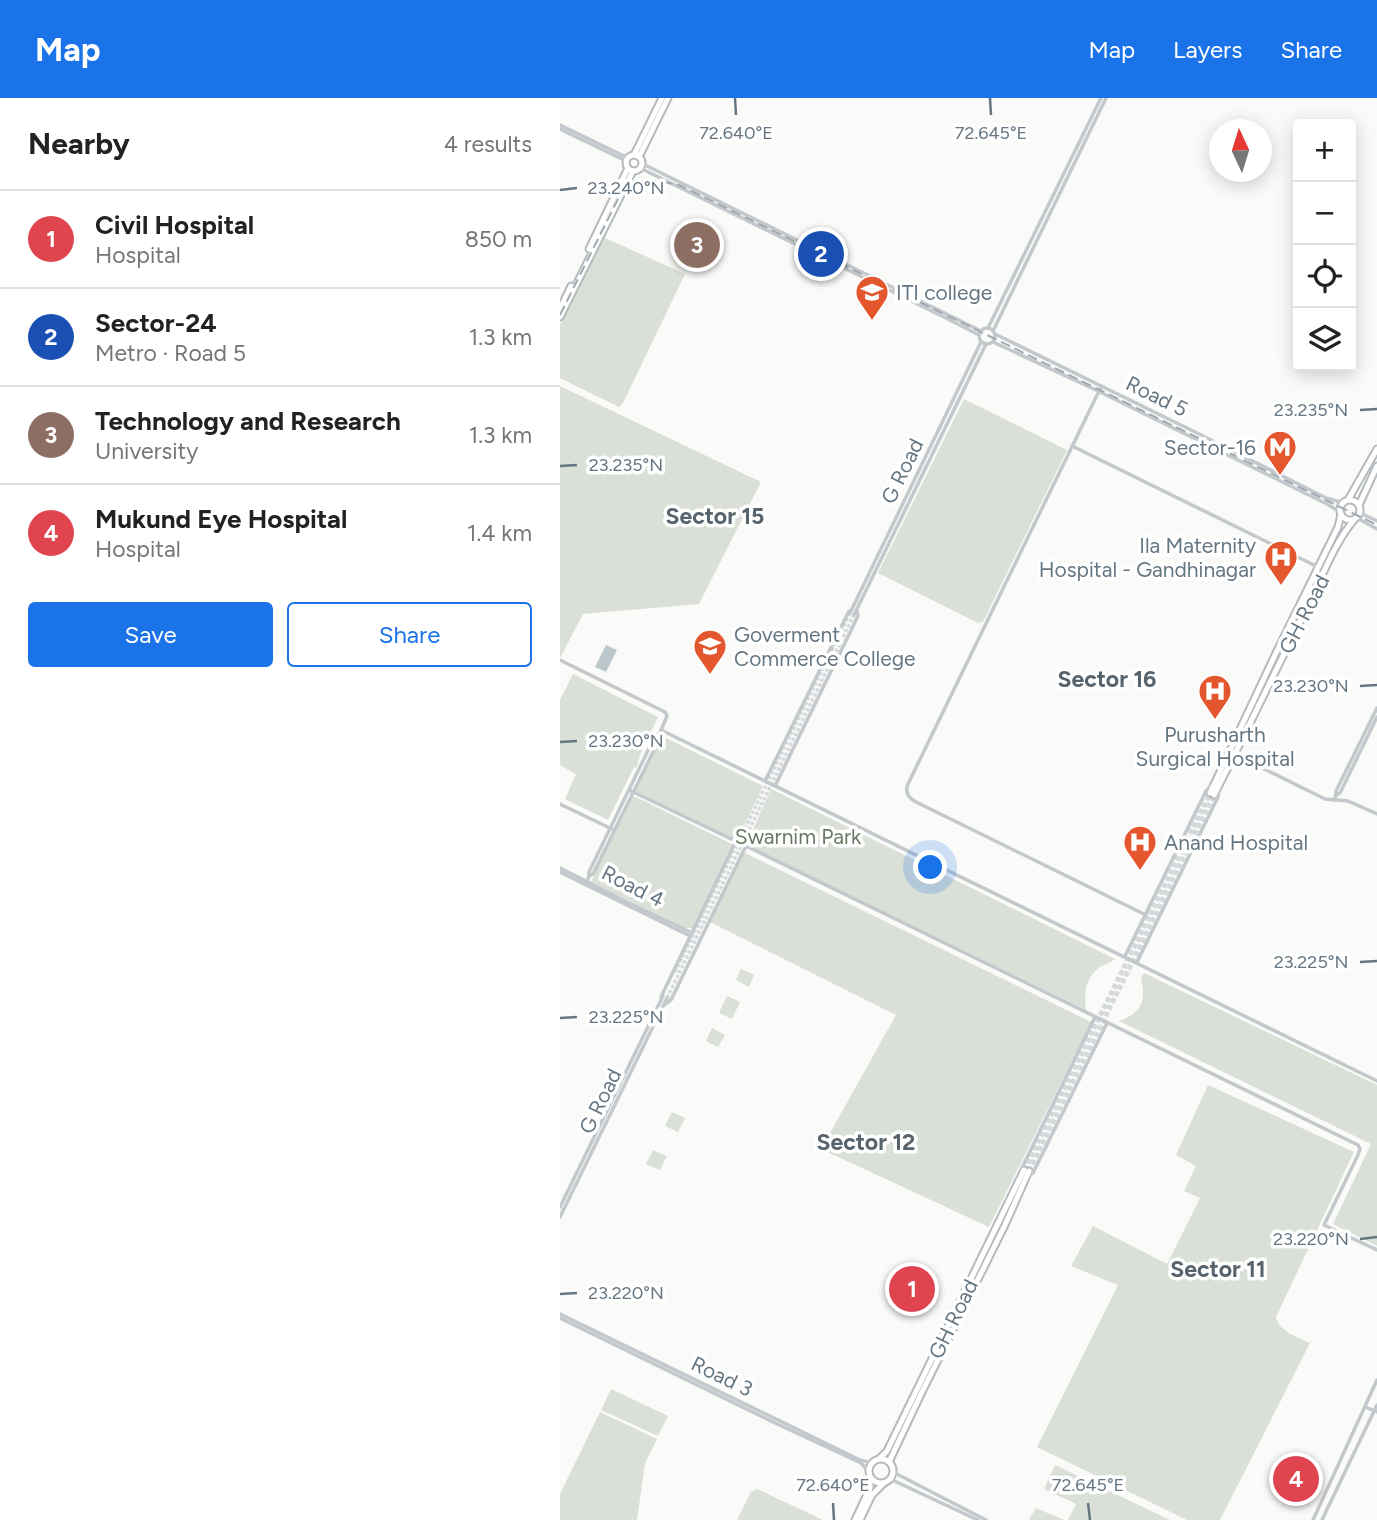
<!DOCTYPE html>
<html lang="en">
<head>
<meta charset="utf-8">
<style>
	:root { --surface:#fff; --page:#f6f6f6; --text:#222; --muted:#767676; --line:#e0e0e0; --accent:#1a73e8 }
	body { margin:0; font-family:Figtree,sans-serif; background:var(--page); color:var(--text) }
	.controls { position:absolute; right:21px; top:21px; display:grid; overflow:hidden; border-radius:7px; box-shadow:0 4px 18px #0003 }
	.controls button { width:63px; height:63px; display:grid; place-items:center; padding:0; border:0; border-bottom:2px solid var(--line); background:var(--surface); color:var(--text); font:35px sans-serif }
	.compass { position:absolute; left:649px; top:21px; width:63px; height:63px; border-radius:50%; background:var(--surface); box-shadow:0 4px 18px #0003; rotate:356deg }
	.you { position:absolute; left:371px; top:770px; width:24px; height:24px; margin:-18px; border:5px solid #fff; border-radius:50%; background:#1a73e8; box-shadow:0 0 0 10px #1a73e833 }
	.badge { display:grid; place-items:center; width:46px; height:46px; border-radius:50%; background:var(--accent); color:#fff; font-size:23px; font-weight:700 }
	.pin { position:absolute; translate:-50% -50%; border:4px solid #fff; box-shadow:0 2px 7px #0006 }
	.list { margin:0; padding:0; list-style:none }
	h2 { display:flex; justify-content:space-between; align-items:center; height:91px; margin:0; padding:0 28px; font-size:30px }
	h2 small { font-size:23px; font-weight:400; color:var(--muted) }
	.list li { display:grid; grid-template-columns:46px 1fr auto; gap:21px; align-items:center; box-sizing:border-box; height:98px; padding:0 28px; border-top:2px solid var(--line) }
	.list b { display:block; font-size:26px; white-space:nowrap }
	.list p { margin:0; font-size:23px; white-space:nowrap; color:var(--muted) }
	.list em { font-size:23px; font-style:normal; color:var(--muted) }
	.actions { display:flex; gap:14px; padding:21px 28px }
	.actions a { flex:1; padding:16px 0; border:2px solid var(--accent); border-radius:7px; text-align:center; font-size:24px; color:var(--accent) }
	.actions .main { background:var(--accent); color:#fff }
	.icon { flex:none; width:38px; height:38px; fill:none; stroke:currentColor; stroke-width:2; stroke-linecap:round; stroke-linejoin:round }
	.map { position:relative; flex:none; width:817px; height:1422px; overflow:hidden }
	header { display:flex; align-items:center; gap:42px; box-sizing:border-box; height:98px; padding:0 35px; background:var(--accent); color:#fff }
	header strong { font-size:33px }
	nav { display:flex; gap:38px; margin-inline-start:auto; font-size:24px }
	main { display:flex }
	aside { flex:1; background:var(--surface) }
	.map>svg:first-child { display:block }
</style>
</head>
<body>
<header>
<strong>Map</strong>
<nav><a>Map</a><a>Layers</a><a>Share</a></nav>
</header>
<main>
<aside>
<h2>Nearby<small>4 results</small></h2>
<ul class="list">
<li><span class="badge" style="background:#e0444e">1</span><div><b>Civil Hospital</b><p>Hospital</p></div><em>850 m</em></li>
<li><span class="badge" style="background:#1a4fb4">2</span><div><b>Sector-24</b><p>Metro · Road 5</p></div><em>1.3 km</em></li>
<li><span class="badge" style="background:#8d6e63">3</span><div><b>Technology and Research</b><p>University</p></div><em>1.3 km</em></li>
<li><span class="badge" style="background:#e0444e">4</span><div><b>Mukund Eye Hospital</b><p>Hospital</p></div><em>1.4 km</em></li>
</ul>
<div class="actions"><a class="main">Save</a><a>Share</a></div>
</aside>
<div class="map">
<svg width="817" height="1422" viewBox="0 0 817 1422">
	<rect width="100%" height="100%" fill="#fafaf8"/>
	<g fill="#dadfd7">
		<polygon points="43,139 125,176 63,305 59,309 0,280 0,227"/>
		<polygon points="0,288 201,384 139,506 23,516 0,560"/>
		<polygon points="404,301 507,352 423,524 418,525 318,475"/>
		<polygon points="13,576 98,619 82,652 76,670 74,669 48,722 5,701 16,676 0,667 0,602"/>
		<polygon points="102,638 203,688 177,743 75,693"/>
		<path d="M211,691L555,861C550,865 545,866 540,869C525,880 524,895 526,912L186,747Z"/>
		<polygon points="71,699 76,699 174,747 135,830 124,830 31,784"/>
		<polygon points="183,754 531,924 429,1129 261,1051 336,917 148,823"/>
		<polygon points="181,871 194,877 189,889 176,882"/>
		<path d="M584,875L817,987V1148L773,1126L811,1046L559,923C582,915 586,903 581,880Z"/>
		<polygon points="167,898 180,904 172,921 159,915"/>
		<polygon points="152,930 165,937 158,949 146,943"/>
		<path d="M648,987L794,1054L716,1219C720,1234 737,1239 750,1245L660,1422H627L477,1349L558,1187L511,1168L533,1128L607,1166L640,1100L624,1093L636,1068L616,1057Z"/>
		<polygon points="112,1014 125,1020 118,1034 105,1028"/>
		<polygon points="93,1052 107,1058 100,1072 86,1066"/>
		<polygon points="51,1291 108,1318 98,1338 41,1312"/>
		<polygon points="40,1314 97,1341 85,1365 77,1422 0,1422 0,1396"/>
		<polygon points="495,1367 610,1422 508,1422 516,1406 484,1391"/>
		<polygon points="197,1391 263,1422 177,1422 191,1394"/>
		<polygon points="476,1410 504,1422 469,1422"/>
	</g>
	<polygon fill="#bbc7cb" points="46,547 57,552 46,574 35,569"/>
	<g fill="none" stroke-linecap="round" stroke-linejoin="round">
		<g stroke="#d5d9db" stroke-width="3.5" stroke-dasharray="3.5 2" stroke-linecap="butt">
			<polyline points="115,874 290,515"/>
			<polyline points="107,900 294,517"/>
		</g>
		<g stroke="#d5d9db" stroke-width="5" stroke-dasharray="5 2.5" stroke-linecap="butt">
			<polyline points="464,1072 650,695"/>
			<polyline points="469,1073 565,879 654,697"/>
		</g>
		<defs>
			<g id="major">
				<polyline points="74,57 102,0"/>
				<circle cx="74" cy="65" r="8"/>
				<polyline points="79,59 108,0"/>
				<polyline points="29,151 68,70"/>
				<polyline points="0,211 11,188"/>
				<polyline points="0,219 73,73"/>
				<circle cx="790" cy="412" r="10"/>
				<polyline points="788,402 817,351"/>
				<polyline points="799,407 817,368"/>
				<polyline points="650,695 716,555 778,429 781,416"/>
				<path d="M654,697C686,635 716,571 748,508C761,481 775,444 794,422"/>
				<polyline points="319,1361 327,1353 464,1072"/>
				<circle cx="321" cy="1373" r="12"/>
				<polyline points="329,1364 361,1296 445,1127 469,1073"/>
				<polyline points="295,1422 310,1390 310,1380"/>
				<polyline points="300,1422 312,1397 324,1385"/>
			</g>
		</defs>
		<use href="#major" stroke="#b5babe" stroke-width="9"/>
		<g stroke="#c3c8cc" stroke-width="3.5">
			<polyline points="0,27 68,60"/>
			<polyline points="0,31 66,63"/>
			<polyline points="81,65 421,233"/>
			<polyline points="80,70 386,220 419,237"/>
			<circle cx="427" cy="238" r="8"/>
			<polyline points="428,230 541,0"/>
			<polyline points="433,233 546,0"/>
			<polyline points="435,236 635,334 766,400 784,405"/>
			<polyline points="433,244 538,293 767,406 780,414"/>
			<path d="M541,289L348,686C344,696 350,701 358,705L586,817"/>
			<polyline points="512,348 758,469"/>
			<polyline points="800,415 817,423"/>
			<polyline points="797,420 817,431"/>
			<polyline points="290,515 421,244"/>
			<polyline points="294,517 426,246"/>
			<polyline points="0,562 105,614 107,618 100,635 100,640 33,776 29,778 26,786"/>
			<polyline points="101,632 817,983"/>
			<polyline points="674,656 765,701 788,703 817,716"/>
			<polyline points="205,683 289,513"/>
			<polyline points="215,688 298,518 297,513"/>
			<polyline points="69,692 186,748 798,1047 800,1051 798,1057 764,1127 817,1152"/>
			<polyline points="776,697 780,695 817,619"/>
			<polyline points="774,702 776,697 776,693 817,610"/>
			<polyline points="0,706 52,731"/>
			<polyline points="0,770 67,804 132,835"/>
			<polyline points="0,774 130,838"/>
			<polyline points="29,778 29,774 95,638 100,635"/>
			<polyline points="565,858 646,693 652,687"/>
			<polyline points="577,864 658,699 659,692"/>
			<polyline points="101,899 176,743"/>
			<polyline points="104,907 111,902 186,748"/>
			<polyline points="462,1075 461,1072 535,919"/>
			<polyline points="468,1078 473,1075 547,925"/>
			<polyline points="0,1109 103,898"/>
			<polyline points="0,1119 107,900"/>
			<polyline points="0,1216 300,1362 313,1365"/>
			<polyline points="0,1220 215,1325 301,1365 309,1374"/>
			<polyline points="805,1309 817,1314"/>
			<polyline points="333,1374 426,1422"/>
			<polyline points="330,1381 418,1422"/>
			<polyline points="753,1422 817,1282"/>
			<polyline points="762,1422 817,1307"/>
		</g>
		<use href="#major" stroke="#fff" stroke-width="5"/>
		<polyline stroke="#a2aab0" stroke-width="2" stroke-dasharray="10 5" stroke-linecap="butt" points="0,217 61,95 83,85 102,84 119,87 817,427"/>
	</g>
	<path fill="none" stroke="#657683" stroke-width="2.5" d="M175,0L176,17M430,0L431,17M0,92L17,90M800,312L817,311M0,368L17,367M800,588L817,587M0,644L17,643M800,864L817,863M0,920L17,919M800,1141L817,1139M0,1196L17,1195M273,1405L274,1422M528,1405L530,1422"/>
	<defs>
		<symbol id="university-pin" viewBox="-11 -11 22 30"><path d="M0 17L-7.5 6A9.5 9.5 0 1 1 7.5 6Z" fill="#e4572e" stroke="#fff"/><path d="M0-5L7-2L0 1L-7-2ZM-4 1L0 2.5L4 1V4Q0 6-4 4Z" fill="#fff"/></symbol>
		<symbol id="metro-pin" viewBox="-11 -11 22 30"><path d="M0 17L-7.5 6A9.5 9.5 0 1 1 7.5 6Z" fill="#e4572e" stroke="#fff"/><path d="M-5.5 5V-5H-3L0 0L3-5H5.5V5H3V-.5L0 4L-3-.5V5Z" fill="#fff"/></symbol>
		<symbol id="hospital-pin" viewBox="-11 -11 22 30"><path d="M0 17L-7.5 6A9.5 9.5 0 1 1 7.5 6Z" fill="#e4572e" stroke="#fff"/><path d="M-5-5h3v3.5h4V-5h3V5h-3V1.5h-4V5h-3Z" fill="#fff"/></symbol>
	</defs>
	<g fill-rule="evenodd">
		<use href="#university-pin" x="293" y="175" width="38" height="52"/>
		<use href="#metro-pin" x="701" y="330" width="38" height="52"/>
		<use href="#hospital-pin" x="702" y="440" width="38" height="52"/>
		<use href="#university-pin" x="131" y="529" width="38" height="52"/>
		<use href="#hospital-pin" x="636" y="574" width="38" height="52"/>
		<use href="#hospital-pin" x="561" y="725" width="38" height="52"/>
	</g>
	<g text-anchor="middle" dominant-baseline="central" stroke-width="7" stroke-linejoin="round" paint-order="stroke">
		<g font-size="21" fill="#657683" stroke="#fff" text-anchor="start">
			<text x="336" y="194">ITI college</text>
			<text x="696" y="349" text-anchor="end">Sector-16</text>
			<text x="696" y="447" text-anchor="end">Ila Maternity<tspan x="696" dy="24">Hospital - Gandhinagar</tspan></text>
			<text x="174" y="536">Goverment<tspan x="174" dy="24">Commerce College</tspan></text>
			<text x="655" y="636" text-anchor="middle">Purusharth<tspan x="655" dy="24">Surgical Hospital</tspan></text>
			<text x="604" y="744">Anand Hospital</text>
		</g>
		<g font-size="21" fill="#657683" stroke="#fff">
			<text transform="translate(597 298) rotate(26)">Road 5</text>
			<text transform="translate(342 373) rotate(-64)">G Road</text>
			<text transform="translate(744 516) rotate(-63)">GH Road</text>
			<text transform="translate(73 788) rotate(27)">Road 4</text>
			<text transform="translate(40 1003) rotate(-64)">G Road</text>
			<text transform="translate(393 1221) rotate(-64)">GH Road</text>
			<text transform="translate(162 1278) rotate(26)">Road 3</text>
		</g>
		<g font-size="21" fill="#687a64" stroke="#fff">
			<text x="238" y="738">Swarnim Park</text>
		</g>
		<g font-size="23" font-weight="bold" fill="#57646e" stroke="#fff">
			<text x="155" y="418">Sector 15</text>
			<text x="547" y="581">Sector 16</text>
			<text x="306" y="1044">Sector 12</text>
			<text x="658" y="1171">Sector 11</text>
		</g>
	</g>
	<g font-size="18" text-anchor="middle" fill="#657683" stroke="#fff" stroke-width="7" stroke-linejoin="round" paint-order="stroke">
		<text x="176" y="41">72.640°E</text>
		<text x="431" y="41">72.645°E</text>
		<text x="66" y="96">23.240°N</text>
		<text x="751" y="318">23.235°N</text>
		<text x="66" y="373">23.235°N</text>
		<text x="751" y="594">23.230°N</text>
		<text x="66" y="649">23.230°N</text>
		<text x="751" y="870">23.225°N</text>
		<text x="66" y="925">23.225°N</text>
		<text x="751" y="1147">23.220°N</text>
		<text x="66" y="1201">23.220°N</text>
		<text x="273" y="1393">72.640°E</text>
		<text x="528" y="1393">72.645°E</text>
	</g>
</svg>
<div class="controls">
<button>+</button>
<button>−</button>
<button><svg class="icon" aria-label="locate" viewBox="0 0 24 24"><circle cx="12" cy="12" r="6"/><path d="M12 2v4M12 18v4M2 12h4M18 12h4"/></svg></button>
<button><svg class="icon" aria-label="layers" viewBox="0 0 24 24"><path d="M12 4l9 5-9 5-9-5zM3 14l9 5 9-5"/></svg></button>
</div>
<svg class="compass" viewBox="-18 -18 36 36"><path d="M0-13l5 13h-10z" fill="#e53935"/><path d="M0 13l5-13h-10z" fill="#767676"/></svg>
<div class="you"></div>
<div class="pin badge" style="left:352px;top:1191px;background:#e0444e">1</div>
<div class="pin badge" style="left:261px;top:156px;background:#1a4fb4">2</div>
<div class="pin badge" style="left:137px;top:147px;background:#8d6e63">3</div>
<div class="pin badge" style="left:736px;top:1381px;background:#e0444e">4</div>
</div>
</main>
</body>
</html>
